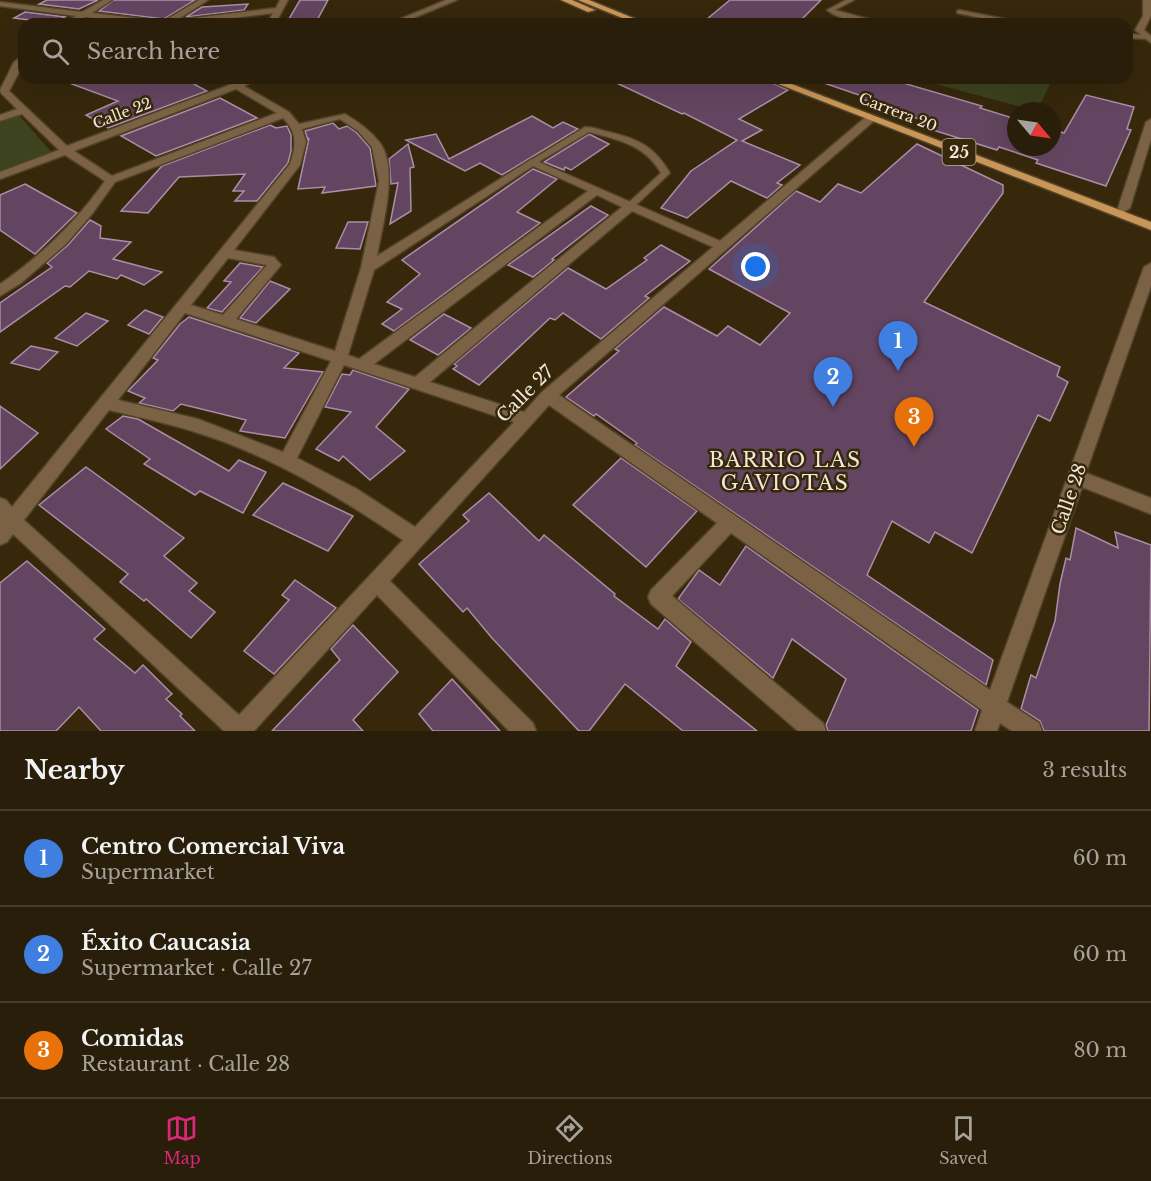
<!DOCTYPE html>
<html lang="en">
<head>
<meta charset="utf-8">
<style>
	:root { --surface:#291e09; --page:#352b17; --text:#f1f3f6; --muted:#a5a29c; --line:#453c2a; --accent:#db2777 }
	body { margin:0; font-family:"Libre Baskerville",serif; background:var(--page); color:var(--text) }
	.compass { position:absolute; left:1007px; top:102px; width:54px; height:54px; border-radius:50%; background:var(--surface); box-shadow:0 6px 24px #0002; rotate:119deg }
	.you { position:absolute; left:756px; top:267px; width:21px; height:21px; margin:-15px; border:4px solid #fff; border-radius:50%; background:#1a73e8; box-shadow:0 0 0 9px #1a73e833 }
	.badge { display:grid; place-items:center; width:39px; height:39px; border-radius:50%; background:var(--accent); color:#fff; font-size:20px; font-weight:700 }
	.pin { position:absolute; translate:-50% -50px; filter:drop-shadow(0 2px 3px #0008) }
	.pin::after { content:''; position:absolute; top:32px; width:21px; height:18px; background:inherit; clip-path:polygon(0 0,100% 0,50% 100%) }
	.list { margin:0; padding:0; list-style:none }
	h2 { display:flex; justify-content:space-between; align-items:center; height:78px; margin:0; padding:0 24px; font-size:26px }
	h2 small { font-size:20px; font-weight:400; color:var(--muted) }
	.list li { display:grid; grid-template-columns:39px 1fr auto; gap:18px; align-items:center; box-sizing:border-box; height:96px; padding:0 24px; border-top:2px solid var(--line) }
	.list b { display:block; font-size:22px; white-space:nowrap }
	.list p { margin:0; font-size:20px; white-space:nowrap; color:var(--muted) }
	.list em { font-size:20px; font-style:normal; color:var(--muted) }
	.icon { flex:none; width:33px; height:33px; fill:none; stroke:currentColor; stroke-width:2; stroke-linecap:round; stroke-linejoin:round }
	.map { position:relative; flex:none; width:1151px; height:731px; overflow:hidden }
	.search { position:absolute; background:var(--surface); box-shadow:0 6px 24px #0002; left:18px; right:18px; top:18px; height:66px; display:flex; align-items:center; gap:15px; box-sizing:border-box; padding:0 21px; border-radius:18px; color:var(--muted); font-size:22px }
	.sheet { height:366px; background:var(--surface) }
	nav { display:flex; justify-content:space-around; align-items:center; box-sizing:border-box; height:84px; border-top:2px solid var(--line); background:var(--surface); font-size:16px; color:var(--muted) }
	nav a { display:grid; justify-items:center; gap:3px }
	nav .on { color:var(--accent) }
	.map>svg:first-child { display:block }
</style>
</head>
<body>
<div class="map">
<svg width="1151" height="731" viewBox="0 0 1151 731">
	<rect width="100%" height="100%" fill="#37280c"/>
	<g fill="#3d421f">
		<polygon points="913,78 1053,78 1037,111"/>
		<polygon points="18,114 53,154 0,173 0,120"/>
	</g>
	<g fill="#644561" stroke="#aa8ea6" stroke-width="1.5">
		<polygon points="47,0 98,0 79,9 39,4"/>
		<polygon points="114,0 195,0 164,19 99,11"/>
		<polygon points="300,0 328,0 315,24 286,24"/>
		<polygon points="730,0 821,0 797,24 701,24"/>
		<polygon points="248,4 244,10 186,17 202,7"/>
		<polygon points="25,12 65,17 53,23 14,18"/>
		<polygon points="61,78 183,78 207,91 108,128 86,115 118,101 61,80"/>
		<polygon points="606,78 761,78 788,90 739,119 762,130 742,141 800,165 777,183 782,185 767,198 731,181 687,218 661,208 691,171 737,140 684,113 682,114"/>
		<polygon points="819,78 886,78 982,106 980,108 1016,119 1016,147 1052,147 1052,129 1064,133 1086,95 1134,107 1127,129 1131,130 1106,186 1036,163 1038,160 999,147 997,150 920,126 925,121 862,99 865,97 818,81"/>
		<polygon points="220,98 257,118 156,156 121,136"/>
		<polygon points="532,116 553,128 563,122 578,129 502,175 480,163 465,171 406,140 436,134 449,159"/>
		<polygon points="333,123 339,129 347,126 357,133 370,148 376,186 322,193 325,187 298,189 309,138 308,140 305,131"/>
		<polygon points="270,125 276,128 287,126 291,135 291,151 288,163 257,201 235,201 244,191 233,191 245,174 179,177 148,213 121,211 162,166"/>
		<polygon points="589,134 609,144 571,170 565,167 564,170 544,162"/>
		<polygon points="408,144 414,167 410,168 411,211 390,224 398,183 391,184 389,159"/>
		<polygon points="917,144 1003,185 1003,193 924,302 1060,367 1057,376 1068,382 1050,421 1038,415 972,553 935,532 929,543 892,521 867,575 993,660 986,685 635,445 637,443 596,414 594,416 566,397 619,351 615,349 664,307 717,336 728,326 760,345 790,313 709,269 796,191 820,202 838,184 861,193"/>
		<polygon points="533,169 557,179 517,212 540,223 394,331 382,324 402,309 387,302 420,274 402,260"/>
		<polygon points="25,184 77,213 35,254 0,230 0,195"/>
		<polygon points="591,206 608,215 552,259 554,260 533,277 508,265"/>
		<polygon points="90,220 101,226 100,238 131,242 113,259 162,272 144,285 121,275 117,279 89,271 70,287 65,286 0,332 0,303 52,267 47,263 68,245"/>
		<polygon points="348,222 368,222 360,249 336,248"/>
		<polygon points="661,245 690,261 645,296 649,298 601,339 563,313 555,320 550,318 479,385 453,369 457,366 454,364 568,268 606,289 647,260 644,258"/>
		<polygon points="240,263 263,267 222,312 207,308 231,282 224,281"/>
		<polygon points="270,281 290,289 256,323 240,318"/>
		<polygon points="145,310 163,317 149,334 128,325"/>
		<polygon points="86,313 108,321 77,346 55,338"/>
		<polygon points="444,314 471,328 438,355 410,340"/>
		<polygon points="189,317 299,353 284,368 323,372 285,438 240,431 246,420 181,404 173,411 139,403 145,398 128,391 158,360 153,358 180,324"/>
		<polygon points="31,346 58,352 39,370 11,363"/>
		<polygon points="353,370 409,389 376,427 405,451 370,480 343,456 339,461 316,449 351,412 325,407 342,374 350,375"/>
		<polygon points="0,406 38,433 0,469"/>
		<polygon points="123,416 138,419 229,471 239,460 266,472 243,513 200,491 195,495 144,464 150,459 106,429"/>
		<polygon points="621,458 697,511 646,567 573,505"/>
		<polygon points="86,467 184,538 164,556 197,583 189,591 215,612 191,638 146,599 144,601 120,582 128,574 39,505"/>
		<polygon points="283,483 353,516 328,551 253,515"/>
		<polygon points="489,493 539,541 544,535 615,594 614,596 658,629 665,619 691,642 676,666 757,731 683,731 625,684 589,731 579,731 492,638 467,608 463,612 419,564 469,521 463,515"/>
		<polygon points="1076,528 1118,548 1115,532 1151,545 1149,731 1044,731 1040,721 1021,709 1031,675 1036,678 1055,621 1060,584 1066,558 1070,560"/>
		<polygon points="746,546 978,710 971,731 828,731 826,725 846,679 792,639 773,678 678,599 699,570 720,585"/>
		<polygon points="27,561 105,629 94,639 135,673 143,665 172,694 166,699 182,714 180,716 195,731 101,731 79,707 56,731 0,731 0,583"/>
		<polygon points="295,580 336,608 274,674 244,651 289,600 282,595"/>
		<polygon points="353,625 398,672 353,720 363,731 272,731 340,660 331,649"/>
		<polygon points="452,679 500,731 433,731 419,714"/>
	</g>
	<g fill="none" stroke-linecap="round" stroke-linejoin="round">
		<defs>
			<g id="service">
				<path d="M846,0H854L835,10L887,24C871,24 839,21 827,10Z"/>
				<polygon points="959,10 1020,22 1023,24 1010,24 957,13 957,11"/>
				<polygon points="1127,34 1146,35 1149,37 1146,39 1127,38"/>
				<path d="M585,127C593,127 601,130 609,132C638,139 654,146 670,173L633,208L630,209L625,206L627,204L661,173C645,145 619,140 589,132L535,164L528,162Z"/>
			</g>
			<g id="minor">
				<polygon points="103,0 112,0 92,13 164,21 199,0 208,0 177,20 276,8 280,0 288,0 275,24 267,24 273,13 185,24 145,24 85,17 73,24 63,24 76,16 0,6 0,2 82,12"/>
				<polygon points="446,0 457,0 399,24 388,24"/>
				<polygon points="1143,0 1151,0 1151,16 1144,30 1151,36 1151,43 1135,30 1143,16"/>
				<path d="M24,55V63L9,91L67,146L232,84L235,78H260L244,86L289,112L299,124L345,114C358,122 370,130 380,143C399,169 382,227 377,256L532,159L720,241L867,116H875V120L559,395L990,690L1144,267L1151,263V286L1086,473L1151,498V514L1082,487L1007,702L1039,723L1042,731H1012L1000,723L997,731H975L982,710L731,533L672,596L823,723L826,731H798L651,604L648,597L651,590L717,523L549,405L390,581L533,723L536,731H509L377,595L254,731H224L13,534L7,542L0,545V498L6,500L12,507L290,164C296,146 298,133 283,118L115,182L92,214L66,244L21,283L0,296V284C41,256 76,222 105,181L65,155L0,179V172L59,150L22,114L0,121V115L17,109L1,93L0,90L14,62ZM236,89L277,113L112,176L74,151ZM340,119L358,131L372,147L379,181L361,268L335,351L236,319L281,265L274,257L234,250L300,165L306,142L302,129ZM533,166L588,191L359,359L348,355L374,270ZM597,195L622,207L415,377L374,364ZM632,211L713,247L542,392L524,412L430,382ZM228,258L267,265L223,315L191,305ZM185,313L331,361L283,452L198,419L118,400ZM344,365L514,422L415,527L357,489L297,458ZM109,410C138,417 167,423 195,432C270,455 338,496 403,540L239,715L24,520Z"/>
				<polygon points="1151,119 1151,139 1130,208 1124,212 1120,211 1118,208 1146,122"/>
			</g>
			<g id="primary">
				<polygon points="561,0 572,0 595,10 588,12"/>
				<polygon points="578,0 589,0 648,24 637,24"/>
				<polygon points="763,78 776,78 1151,222 1151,230"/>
			</g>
		</defs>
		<use href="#service" stroke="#514329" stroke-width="3"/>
		<use href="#minor" stroke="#514329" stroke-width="3"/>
		<use href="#primary" stroke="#514329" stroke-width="3"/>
		<use href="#service" fill="#7b6244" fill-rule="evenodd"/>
		<use href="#minor" fill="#7b6244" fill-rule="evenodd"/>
		<use href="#primary" fill="#ca9657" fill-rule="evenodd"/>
	</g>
	<g text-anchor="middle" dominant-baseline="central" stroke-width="5" stroke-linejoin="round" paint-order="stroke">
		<g font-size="15" fill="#f2e8d8" stroke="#37280c">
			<text transform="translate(898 112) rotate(21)">Carrera 20</text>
			<text transform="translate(122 113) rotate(-21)">Calle 22</text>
		</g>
		<rect fill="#37280c" stroke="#baae9b" stroke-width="1.5" x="942.5" y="139" width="33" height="26" rx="4.5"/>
		<g font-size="16" font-weight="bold" fill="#f2e8d8">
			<text x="959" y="152">25</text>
		</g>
		<g font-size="18" fill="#f2e8d8" stroke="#37280c">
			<text transform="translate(525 394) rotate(-45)">Calle 27</text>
			<text transform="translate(1069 499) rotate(-71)">Calle 28</text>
		</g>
		<g font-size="20" letter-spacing="1.5" fill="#f2e8d8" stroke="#37280c">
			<text x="785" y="460">BARRIO LAS<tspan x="785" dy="23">GAVIOTAS</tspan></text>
		</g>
	</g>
</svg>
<svg class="compass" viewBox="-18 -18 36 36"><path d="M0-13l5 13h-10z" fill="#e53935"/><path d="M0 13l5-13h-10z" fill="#a5a29c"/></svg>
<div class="you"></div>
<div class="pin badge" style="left:898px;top:371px;background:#3f7fe0">1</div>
<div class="pin badge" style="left:833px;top:407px;background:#3f7fe0">2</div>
<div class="pin badge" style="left:914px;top:447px;background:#e8710a">3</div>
<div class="search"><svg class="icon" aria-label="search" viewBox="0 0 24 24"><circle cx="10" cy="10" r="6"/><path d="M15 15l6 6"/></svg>Search here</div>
</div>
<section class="sheet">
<h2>Nearby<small>3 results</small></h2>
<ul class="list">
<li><span class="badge" style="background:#3f7fe0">1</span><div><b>Centro Comercial Viva</b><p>Supermarket</p></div><em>60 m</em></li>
<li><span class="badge" style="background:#3f7fe0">2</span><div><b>Éxito Caucasia</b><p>Supermarket · Calle 27</p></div><em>60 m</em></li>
<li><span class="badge" style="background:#e8710a">3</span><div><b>Comidas</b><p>Restaurant · Calle 28</p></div><em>80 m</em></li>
</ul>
</section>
<nav>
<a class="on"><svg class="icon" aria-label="map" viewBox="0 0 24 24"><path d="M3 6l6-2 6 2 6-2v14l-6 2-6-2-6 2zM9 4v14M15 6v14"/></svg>Map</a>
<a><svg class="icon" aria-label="directions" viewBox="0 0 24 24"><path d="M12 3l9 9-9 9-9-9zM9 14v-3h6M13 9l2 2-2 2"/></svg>Directions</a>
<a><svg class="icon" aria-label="saved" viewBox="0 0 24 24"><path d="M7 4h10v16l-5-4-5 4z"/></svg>Saved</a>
</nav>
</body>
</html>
